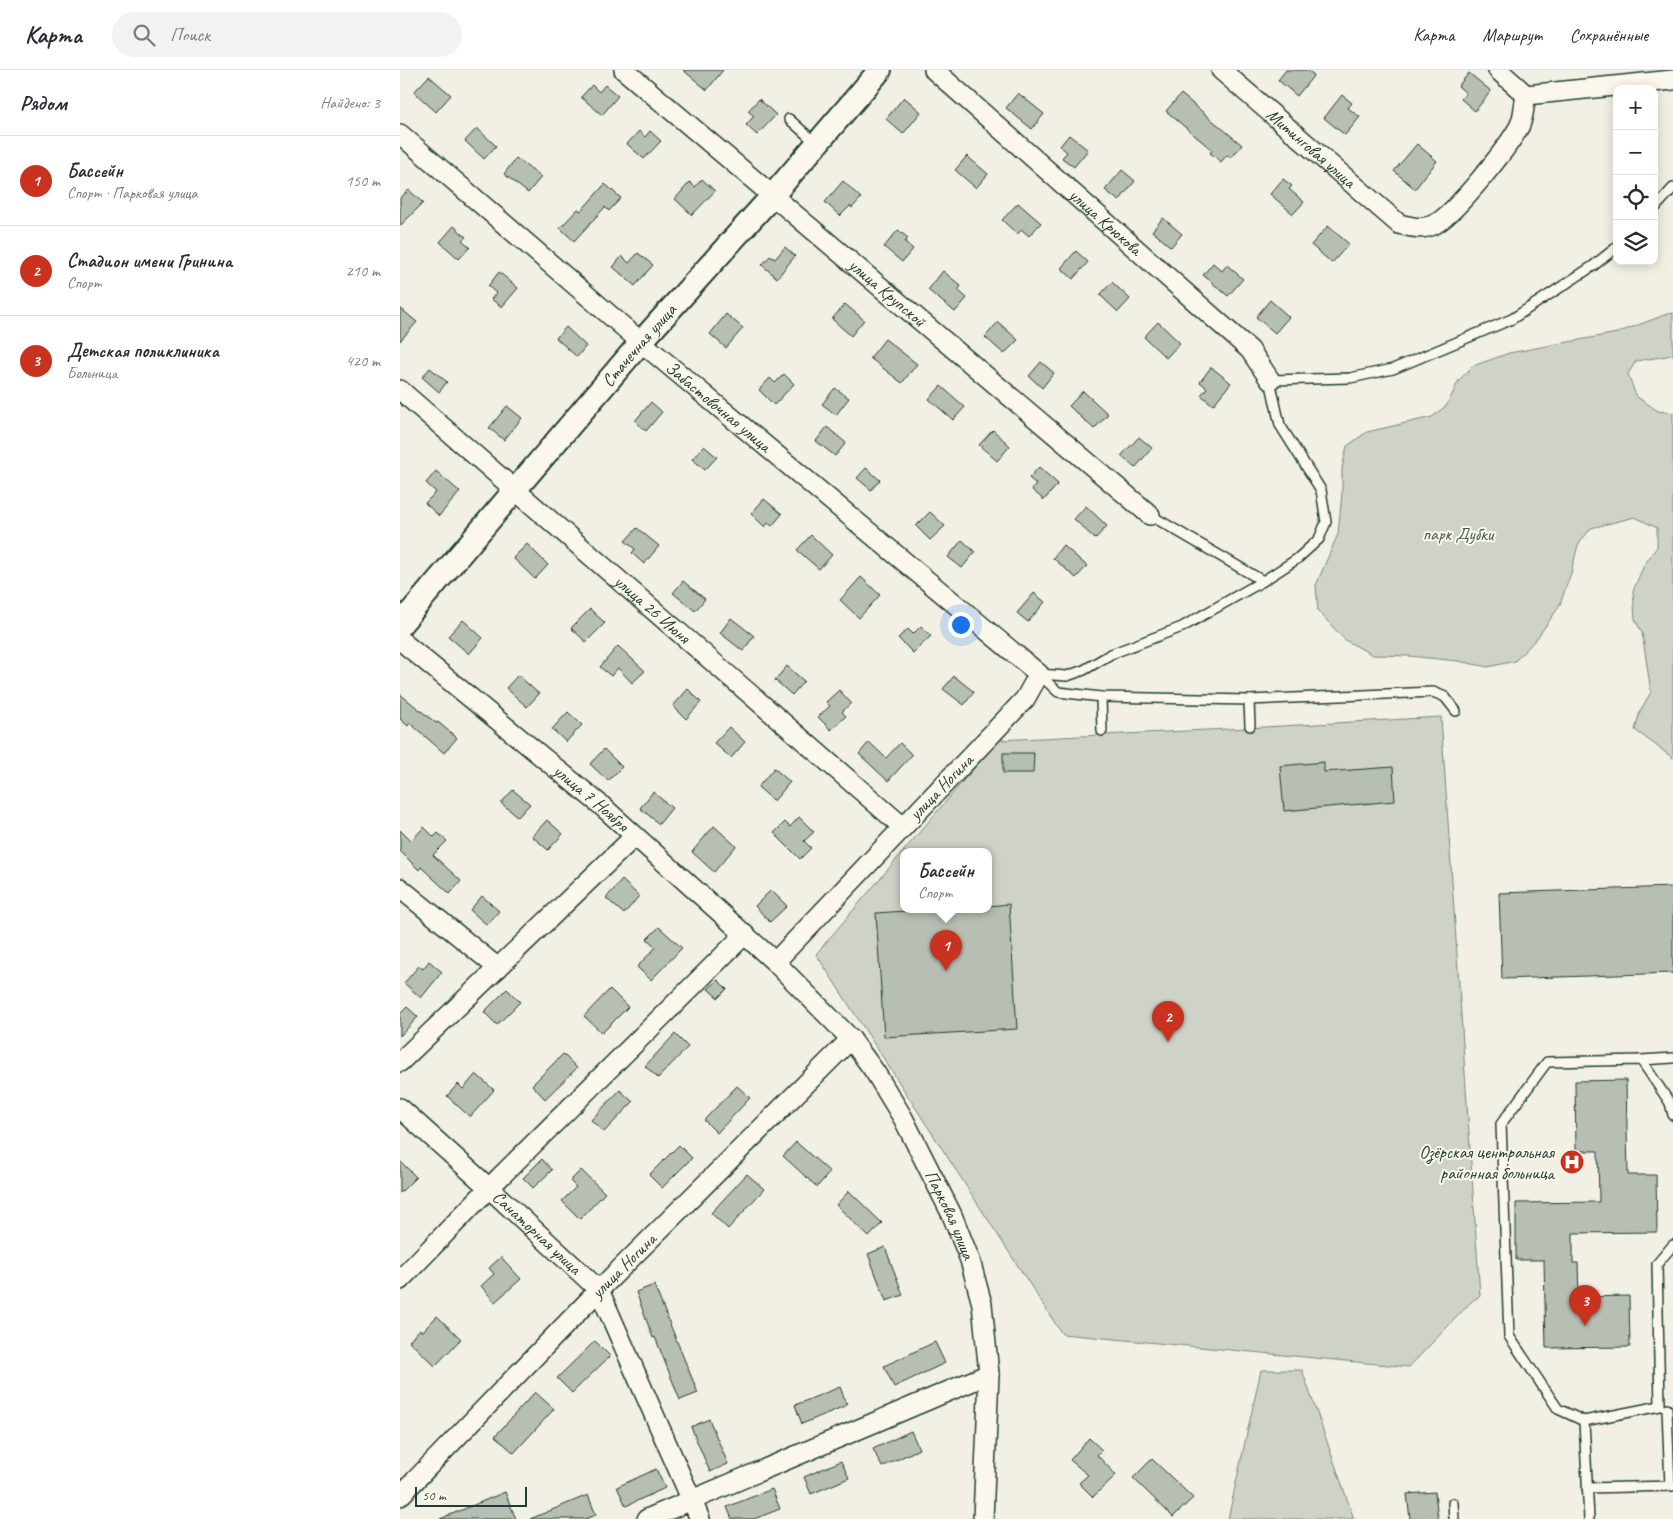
<!DOCTYPE html>
<html lang="ru">
<head>
<meta charset="utf-8">
<style>
	:root { --surface:#fff; --page:#f2f2f3; --text:#2b2b33; --muted:#7c7c81; --line:#e1e1e2; --accent:#c8321e }
	body { margin:0; font-family:Caveat,sans-serif; background:var(--page); color:var(--text) }
	.controls { position:absolute; right:15px; top:15px; display:grid; overflow:hidden; border-radius:10px; box-shadow:0 2px 12px #0003 }
	.controls button { width:45px; height:45px; display:grid; place-items:center; padding:0; border:0; border-bottom:1px solid var(--line); background:var(--surface); color:var(--text); font:25px sans-serif }
	.scale { position:absolute; left:15px; bottom:12px; width:112px; box-sizing:border-box; padding-left:5px; border:2px solid #1f3d34; border-top:0; font-size:14px; line-height:18px; white-space:nowrap; color:#1f3d34; -webkit-text-stroke:4px #fbf7ec; paint-order:stroke }
	.you { position:absolute; left:560px; top:554px; width:18px; height:18px; margin:-12px; border:4px solid #fff; border-radius:50%; background:#1a73e8; box-shadow:0 0 0 8px #1a73e833 }
	.badge { display:grid; place-items:center; width:32px; height:32px; border-radius:50%; background:var(--accent); color:#fff; font-size:16px; font-weight:700 }
	.pin { position:absolute; translate:-50% -41px; filter:drop-shadow(0 1px 2px #0008) }
	.pin::after { content:''; position:absolute; top:26px; width:18px; height:15px; background:inherit; clip-path:polygon(0 0,100% 0,50% 100%) }
	.popup { position:absolute; left:500px; top:778px; width:92px; height:65px; box-sizing:border-box; display:grid; place-content:center; border-radius:10px; background:var(--surface); filter:drop-shadow(0 1px 4px #0005); font-size:16px; white-space:nowrap; color:var(--muted) }
	.popup b { font-size:19px; color:var(--text) }
	.popup::after { content:''; position:absolute; left:50%; top:100%; margin-left:-10px; border:10px solid transparent; border-top-color:var(--surface) }
	.list { margin:0; padding:0; list-style:none }
	h2 { display:flex; justify-content:space-between; align-items:center; height:65px; margin:0; padding:0 20px; font-size:21px }
	h2 small { font-size:16px; font-weight:400; color:var(--muted) }
	.list li { display:grid; grid-template-columns:32px 1fr auto; gap:15px; align-items:center; box-sizing:border-box; height:90px; padding:0 20px; border-top:1px solid var(--line) }
	.list b { display:block; font-size:19px; white-space:nowrap }
	.list p { margin:0; font-size:16px; white-space:nowrap; color:var(--muted) }
	.list em { font-size:16px; font-style:normal; color:var(--muted) }
	.icon { flex:none; width:28px; height:28px; fill:none; stroke:currentColor; stroke-width:2; stroke-linecap:round; stroke-linejoin:round }
	.map { position:relative; flex:none; width:1273px; height:1449px; overflow:hidden }
	header { display:flex; align-items:center; gap:30px; box-sizing:border-box; height:70px; padding:0 25px; background:var(--surface); border-bottom:1px solid var(--line) }
	header strong { font-size:24px }
	nav { display:flex; gap:28px; margin-inline-start:auto; font-size:18px }
	.search { width:350px; height:45px; background:var(--page); display:flex; align-items:center; gap:12px; box-sizing:border-box; padding:0 18px; border-radius:28px; color:var(--muted); font-size:19px }
	main { display:flex }
	aside { flex:1; background:var(--surface) }
	.map>svg:first-child { display:block }
</style>
</head>
<body>
<header>
<strong>Карта</strong>
<div class="search"><svg class="icon" aria-label="search" viewBox="0 0 24 24"><circle cx="10" cy="10" r="6"/><path d="M15 15l6 6"/></svg>Поиск</div>
<nav><a>Карта</a><a>Маршрут</a><a>Сохранённые</a></nav>
</header>
<main>
<aside>
<h2>Рядом<small>Найдено: 3</small></h2>
<ul class="list">
<li><span class="badge">1</span><div><b>Бассейн</b><p>Спорт · Парковая улица</p></div><em>150 m</em></li>
<li><span class="badge">2</span><div><b>Стадион имени Гринина</b><p>Спорт</p></div><em>210 m</em></li>
<li><span class="badge">3</span><div><b>Детская поликлиника</b><p>Больница</p></div><em>420 m</em></li>
</ul>
</aside>
<div class="map">
<svg width="1273" height="1449" viewBox="0 0 1273 1449">
	<rect width="100%" height="100%" fill="#f2f0e5"/>
	<filter id="ink" filterUnits="userSpaceOnUse"><feTurbulence type="fractalNoise" baseFrequency=".02" numOctaves="2"/><feDisplacementMap in="SourceGraphic" scale="10" xChannelSelector="R" yChannelSelector="G"/><feConvolveMatrix kernelMatrix="1 2 1 2 8 2 1 2 1" color-interpolation-filters="sRGB"/></filter>
	<g filter="url(#ink)">
		<g fill="#cfd2c8" stroke="#77887e" fill-rule="evenodd">
			<polygon points="1273,243 1273,285 1236,291 1228,304 1236,326 1258,341 1273,343 1273,688 1235,660 1240,641 1251,622 1242,563 1235,549 1233,521 1244,495 1257,477 1257,458 1235,447 1191,458 1178,475 1171,503 1159,537 1137,568 1115,591 1088,597 1058,591 1009,586 973,585 945,570 918,541 916,515 938,464 942,423 942,398 947,376 967,362 1032,347 1047,335 1059,310 1073,296 1109,283 1217,263 1267,244"/>
			<path d="M1041,647L1080,1226L1072,1231L1009,1297L662,1264L416,884L598,670L828,659ZM504,782H588V840H504Z"/>
			<polygon points="861,1300 902,1300 954,1449 828,1449"/>
		</g>
		<g fill="#b7beb3" stroke="#1f3d34">
			<polygon points="283,0 323,0 307,20"/>
			<polygon points="886,0 907,0 914,5 897,26 878,10"/>
			<polygon points="1069,3 1091,21 1075,41 1061,29 1066,23 1058,16"/>
			<polygon points="29,6 51,25 36,42 14,22"/>
			<polygon points="192,15 199,22 205,15 218,26 202,45 181,27"/>
			<polygon points="618,23 644,44 632,59 606,38"/>
			<polygon points="781,24 842,75 831,88 827,85 821,92 810,83 812,80 766,41"/>
			<polygon points="942,25 952,33 948,38 960,47 945,65 924,48"/>
			<polygon points="504,27 521,42 503,64 486,49"/>
			<polygon points="359,29 376,45 357,65 346,55 354,46 348,41"/>
			<polygon points="77,58 96,76 84,89 65,71"/>
			<polygon points="239,61 245,67 250,61 261,71 244,89 227,74"/>
			<polygon points="669,65 688,80 674,97 662,88 667,82 660,76"/>
			<polygon points="1017,74 1037,91 1015,119 994,101"/>
			<polygon points="567,86 588,104 576,118 555,100"/>
			<polygon points="116,88 141,107 128,123 104,104"/>
			<polygon points="722,100 735,111 719,131 705,120"/>
			<polygon points="302,109 315,121 292,145 275,129 290,112 295,117"/>
			<polygon points="883,109 892,116 889,119 904,132 893,144 870,124"/>
			<polygon points="443,111 461,128 452,138 450,136 440,146 425,132"/>
			<polygon points="205,114 221,128 209,141 205,137 174,171 160,158 178,139 181,141"/>
			<polygon points="9,120 23,133 0,156 0,128"/>
			<polygon points="618,133 641,153 629,166 622,160 617,164 602,150"/>
			<polygon points="763,148 782,164 771,177 752,161"/>
			<polygon points="54,156 66,167 62,170 70,177 59,189 40,172"/>
			<polygon points="928,156 949,174 932,193 911,175"/>
			<polygon points="498,160 508,168 505,172 513,179 502,192 484,177"/>
			<polygon points="385,177 395,186 377,208 362,195 370,186 375,189"/>
			<polygon points="676,181 688,192 673,209 661,198"/>
			<polygon points="238,183 253,195 235,216 213,197 222,186 229,193"/>
			<polygon points="813,193 822,201 827,195 843,209 828,226 803,205"/>
			<polygon points="543,201 561,216 558,220 567,228 555,242 528,220"/>
			<polygon points="99,202 118,218 102,237 91,229 96,223 88,216"/>
			<polygon points="712,212 730,229 718,242 700,225"/>
			<polygon points="870,230 889,247 875,263 856,247"/>
			<polygon points="445,234 464,250 451,266 432,249"/>
			<polygon points="0,238 17,252 0,271"/>
			<polygon points="326,244 343,258 326,278 310,264"/>
			<polygon points="598,252 618,270 604,284 585,267"/>
			<polygon points="758,252 780,273 766,288 744,267"/>
			<polygon points="166,257 186,276 177,287 156,268"/>
			<polygon points="485,269 517,294 502,313 470,288"/>
			<polygon points="641,292 654,303 642,318 629,306"/>
			<polygon points="811,297 831,313 813,335 801,325 807,318 800,312"/>
			<polygon points="30,298 47,312 39,322 22,307"/>
			<polygon points="384,304 394,314 374,335 359,320 370,308 375,313"/>
			<polygon points="541,316 565,337 553,350 529,329"/>
			<polygon points="435,318 449,328 436,345 422,334"/>
			<polygon points="683,321 708,344 694,359 669,336"/>
			<polygon points="251,332 262,342 246,361 235,351"/>
			<polygon points="107,336 122,348 104,370 89,358"/>
			<polygon points="427,357 446,373 435,386 416,371"/>
			<polygon points="593,360 610,376 597,391 579,375"/>
			<polygon points="739,367 752,378 735,398 721,386"/>
			<polygon points="304,376 317,387 305,400 292,389"/>
			<polygon points="639,397 658,414 644,430 632,420 636,414 629,408"/>
			<polygon points="466,398 480,410 471,420 457,408"/>
			<polygon points="36,401 60,422 39,446 25,433 36,422 26,413"/>
			<polygon points="364,429 382,444 372,456 368,453 365,457 351,444"/>
			<polygon points="686,436 707,456 695,469 674,449"/>
			<polygon points="530,442 545,456 530,470 516,456"/>
			<polygon points="237,458 259,476 244,494 232,483 235,479 225,471"/>
			<polygon points="411,465 432,485 419,499 397,480"/>
			<polygon points="562,470 575,482 562,498 548,487"/>
			<polygon points="127,474 148,495 135,509 113,488"/>
			<polygon points="663,475 687,496 676,508 653,488"/>
			<polygon points="461,507 480,525 459,548 440,530"/>
			<polygon points="283,511 305,529 295,541 273,523"/>
			<polygon points="634,523 645,532 628,552 617,543"/>
			<polygon points="190,539 205,553 186,572 171,558"/>
			<polygon points="331,548 354,566 343,581 320,563"/>
			<polygon points="63,550 83,568 69,584 48,566"/>
			<polygon points="521,556 531,566 513,583 498,568 508,559 513,564"/>
			<polygon points="218,576 245,601 232,613 218,598 211,606 200,597"/>
			<polygon points="387,596 404,611 392,625 375,610"/>
			<polygon points="118,605 139,624 127,637 106,618"/>
			<polygon points="554,606 574,622 564,635 543,619"/>
			<polygon points="288,619 301,632 286,649 273,636"/>
			<polygon points="439,620 451,633 442,642 446,646 431,660 418,647 430,636 426,632"/>
			<polygon points="0,624 36,653 38,652 57,668 44,683 10,653 8,656 0,649"/>
			<polygon points="168,642 182,655 166,672 152,659"/>
			<polygon points="329,657 345,672 331,688 314,673"/>
			<polygon points="469,672 486,688 500,673 512,685 488,711 459,684"/>
			<polygon points="204,679 222,697 208,711 190,694"/>
			<polygon points="603,683 634,683 633,703 603,703"/>
			<polygon points="924,692 924,702 993,697 995,731 884,741 880,696"/>
			<polygon points="374,698 390,712 374,731 358,717"/>
			<polygon points="113,720 130,734 118,747 101,733"/>
			<polygon points="253,722 272,738 259,754 240,738"/>
			<polygon points="399,747 414,762 404,771 411,778 400,789 374,763 385,752 390,757"/>
			<polygon points="147,750 163,764 148,780 132,766"/>
			<polygon points="314,756 336,776 314,802 292,782"/>
			<polygon points="24,757 34,767 38,763 47,771 33,785 61,811 50,824 21,797 19,800 0,781 0,760 11,771"/>
			<polygon points="222,810 239,826 224,844 206,828"/>
			<polygon points="1273,817 1273,903 1102,909 1099,823"/>
			<polygon points="371,820 387,836 370,852 355,836"/>
			<polygon points="82,826 99,841 87,855 70,840"/>
			<polygon points="609,834 617,959 484,967 476,843 521,840 588,840 588,836"/>
			<polygon points="259,857 282,878 251,910 237,897 256,877 247,869"/>
			<polygon points="29,891 42,902 21,928 4,913 19,896 23,899"/>
			<polygon points="318,910 327,919 318,928 308,919"/>
			<polygon points="107,919 120,932 97,955 84,942"/>
			<polygon points="210,919 228,937 202,963 184,946"/>
			<polygon points="7,937 18,947 0,966 0,944"/>
			<polygon points="275,964 288,977 258,1008 245,996"/>
			<polygon points="163,984 177,998 145,1029 132,1015"/>
			<polygon points="76,1004 94,1020 70,1047 47,1026 58,1014 63,1019"/>
			<polygon points="1226,1010 1228,1105 1256,1105 1257,1162 1173,1163 1173,1193 1178,1193 1179,1227 1229,1226 1230,1277 1146,1278 1144,1190 1116,1190 1116,1133 1199,1132 1198,1081 1176,1081 1175,1011"/>
			<polygon points="337,1016 350,1028 317,1063 304,1050"/>
			<polygon points="220,1020 233,1032 204,1062 191,1050"/>
			<polygon points="396,1072 430,1102 417,1117 383,1086"/>
			<polygon points="279,1075 292,1088 262,1118 249,1105"/>
			<polygon points="142,1089 152,1100 133,1118 123,1108"/>
			<polygon points="0,1091 16,1107 0,1123"/>
			<polygon points="181,1100 205,1123 180,1149 162,1131 176,1117 170,1111"/>
			<polygon points="347,1104 364,1119 328,1159 311,1143"/>
			<polygon points="449,1121 482,1153 469,1167 436,1135"/>
			<polygon points="485,1177 503,1225 486,1231 468,1184"/>
			<polygon points="101,1187 121,1209 95,1232 81,1216 94,1204 89,1198"/>
			<polygon points="254,1215 298,1323 280,1330 255,1267 253,1268 236,1222"/>
			<polygon points="37,1246 61,1269 35,1296 9,1271 20,1259 22,1262"/>
			<polygon points="195,1271 210,1286 172,1323 157,1308"/>
			<polygon points="535,1272 545,1293 494,1317 484,1296"/>
			<polygon points="440,1317 447,1335 402,1354 395,1335"/>
			<polygon points="135,1322 154,1339 114,1383 95,1366"/>
			<polygon points="309,1349 328,1394 310,1402 291,1357"/>
			<polygon points="511,1361 519,1379 482,1397 473,1379"/>
			<polygon points="689,1368 702,1380 697,1385 716,1405 693,1427 679,1413 688,1405 670,1390"/>
			<polygon points="752,1389 793,1428 773,1447 733,1408"/>
			<polygon points="441,1391 449,1408 411,1424 404,1407"/>
			<polygon points="256,1399 265,1418 226,1436 217,1417"/>
			<polygon points="372,1419 380,1439 354,1449 332,1449 327,1437"/>
			<polygon points="105,1422 116,1449 40,1449"/>
			<polygon points="1035,1422 1038,1449 1010,1449 1007,1424"/>
			<polygon points="188,1425 196,1445 185,1449 130,1449"/>
		</g>
		<g fill="none" stroke-linecap="round" stroke-linejoin="round">
			<defs>
				<g id="service">
					<polyline points="389,49 417,74"/>
					<polyline points="1254,139 1273,118"/>
					<polyline points="750,445 863,511"/>
					<polyline points="639,604 667,606 684,600 711,584 782,557 863,511 897,489 919,469 926,452 921,420 880,355 870,310 950,308 993,299 1112,249 1193,196 1217,177"/>
					<polyline points="639,604 658,622 701,627 849,630 1033,622 1045,627 1056,641"/>
					<polyline points="701,627 702,661"/>
					<polyline points="849,630 850,656"/>
					<polyline points="1241,990 1273,988"/>
					<polyline points="1273,1045 1270,1033 1241,990 1147,992 1101,1054 1109,1266 1158,1339 1184,1351 1260,1336 1257,1194 1273,1175"/>
					<polyline points="1267,1339 1270,1416"/>
					<polyline points="1184,1351 1189,1449"/>
					<polyline points="1187,1418 1273,1416"/>
					<polyline points="1053,1433 1054,1449"/>
				</g>
				<g id="minor">
					<path id="s1" d="M224,0L750,445"/>
					<path id="s2" d="M534,0L850,280L870,310"/>
					<path id="s3" d="M821,0L999,154C1011,157 1022,160 1033,155C1053,147 1110,75 1120,55C1124,46 1124,34 1126,25"/>
					<polyline points="1098,0 1126,25"/>
					<polyline points="1126,25 1273,10"/>
					<path id="s4" d="M0,64L241,272L639,604L625,629L375,892"/>
					<path id="s5" d="M0,320L503,757"/>
					<path id="s6" d="M0,570L202,736L375,892L451,969L475,1002L503,1048L552,1145L570,1190L582,1234L589,1304L583,1449"/>
					<polyline points="0,818 98,898"/>
					<polyline points="0,992 235,766"/>
					<path id="s7" d="M0,1038L89,1118L199,1220L300,1449"/>
					<polyline points="0,1210 89,1118 344,865"/>
					<path id="s8" d="M0,1426L199,1220L451,969"/>
					<polyline points="247,1449 589,1304"/>
				</g>
				<g id="tertiary">
					<path id="s9" d="M0,555L241,272L373,125L480,0"/>
				</g>
			</defs>
			<use href="#service" stroke="#1f3d34" stroke-width="12"/>
			<use href="#minor" stroke="#1f3d34" stroke-width="22"/>
			<use href="#tertiary" stroke="#1f3d34" stroke-width="26"/>
			<use href="#service" stroke="#fbf7ec" stroke-width="9"/>
			<use href="#minor" stroke="#fbf7ec" stroke-width="19"/>
			<use href="#tertiary" stroke="#fbf7ec" stroke-width="22"/>
		</g>
	</g>
	<defs>
		<symbol id="hospital-disc" viewBox="-11 -11 22 22"><circle r="9.5" fill="#c8321e" stroke="#fbf7ec"/><path d="M-5-5h3v3.5h4V-5h3V5h-3V1.5h-4V5h-3Z" fill="#fff"/></symbol>
	</defs>
	<g fill-rule="evenodd">
		<use href="#hospital-disc" x="1158" y="1078" width="28" height="28"/>
	</g>
	<g text-anchor="middle" dominant-baseline="central" stroke-width="4" stroke-linejoin="round" paint-order="stroke">
		<g font-size="18" fill="#1f3d34" stroke="#fbf7ec">
			<text stroke="none"><textPath href="#s3" startOffset="119">Митинговая улица</textPath></text>
			<text stroke="none"><textPath href="#s2" startOffset="229">улица Крюкова</textPath></text>
			<text stroke="none"><textPath href="#s1" startOffset="345">улица Крупской</textPath></text>
			<text stroke="none"><textPath href="#s9" startOffset="368">Стачечная улица</textPath></text>
			<text stroke="none"><textPath href="#s4" startOffset="419">Забастовочная улица</textPath></text>
			<text stroke="none"><textPath href="#s5" startOffset="334">улица 26 Июня</textPath></text>
			<text transform="translate(541 717) rotate(-46)">улица Ногина</text>
			<text stroke="none"><textPath href="#s6" startOffset="248">улица 7 Ноября</textPath></text>
			<text stroke="none"><textPath href="#s6" startOffset="805">Парковая улица</textPath></text>
			<text stroke="none"><textPath href="#s7" startOffset="185">Санаторная улица</textPath></text>
			<text stroke="none"><textPath href="#s8" startOffset="321">улица Ногина</textPath></text>
		</g>
		<g font-size="18" fill="#425b52" stroke="#fbf7ec">
			<text x="1058" y="464">парк Дубки</text>
		</g>
		<g font-size="18" fill="#1f3d34" stroke="#fbf7ec" text-anchor="end">
			<text x="1154" y="1082">Озёрская центральная<tspan x="1154" dy="21">районная больница</tspan></text>
		</g>
	</g>
</svg>
<div class="controls">
<button>+</button>
<button>−</button>
<button><svg class="icon" aria-label="locate" viewBox="0 0 24 24"><circle cx="12" cy="12" r="6"/><path d="M12 2v4M12 18v4M2 12h4M18 12h4"/></svg></button>
<button><svg class="icon" aria-label="layers" viewBox="0 0 24 24"><path d="M12 4l9 5-9 5-9-5zM3 14l9 5 9-5"/></svg></button>
</div>
<div class="scale">50 m</div>
<div class="you"></div>
<div class="pin badge" style="left:546px;top:901px">1</div>
<div class="popup"><b>Бассейн</b>Спорт</div>
<div class="pin badge" style="left:768px;top:972px">2</div>
<div class="pin badge" style="left:1185px;top:1256px">3</div>
</div>
</main>
</body>
</html>
